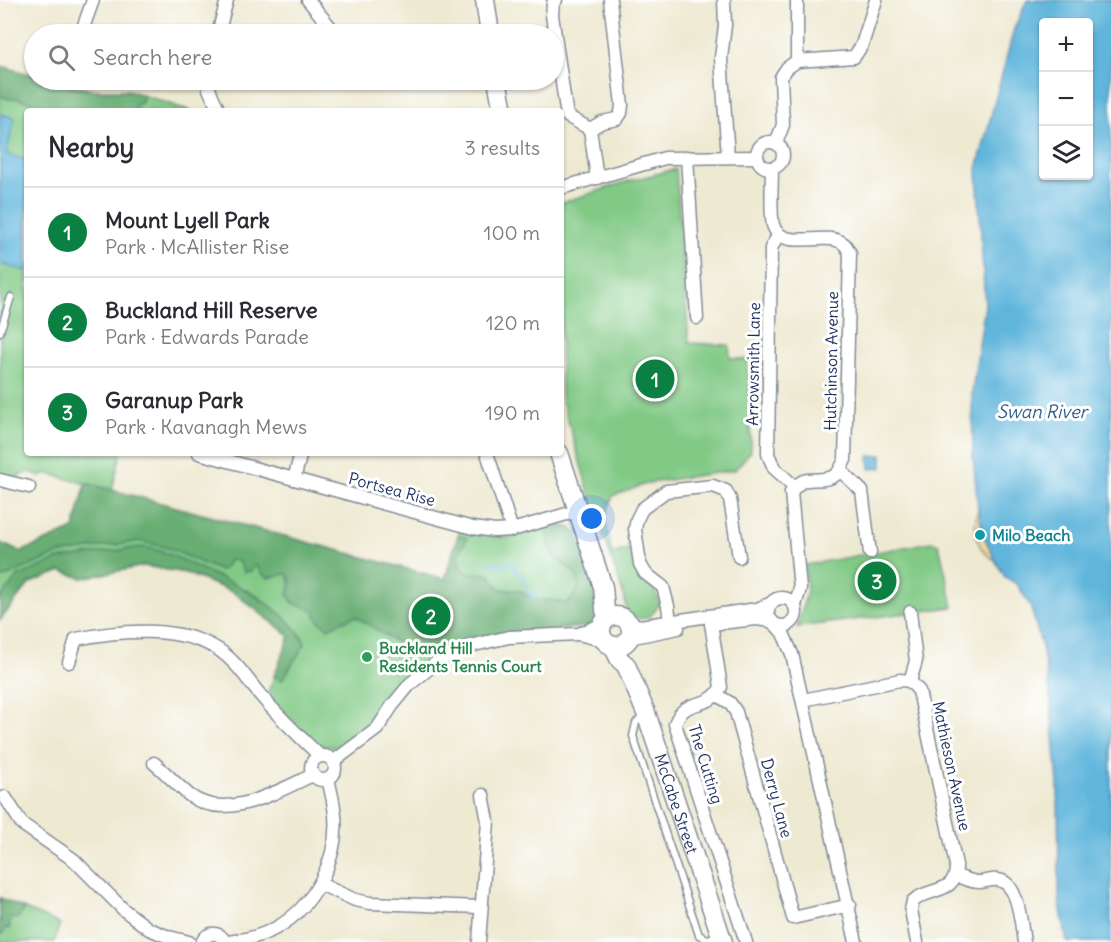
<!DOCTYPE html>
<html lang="en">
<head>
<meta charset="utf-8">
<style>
	:root { --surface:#fff; --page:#f7f7f7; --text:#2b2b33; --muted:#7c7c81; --line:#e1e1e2; --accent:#0b8043 }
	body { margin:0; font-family:Delius,sans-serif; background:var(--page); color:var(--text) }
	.controls { position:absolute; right:18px; top:18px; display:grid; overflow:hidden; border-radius:6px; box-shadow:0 2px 4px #0004 }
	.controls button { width:54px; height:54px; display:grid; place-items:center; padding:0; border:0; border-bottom:2px solid var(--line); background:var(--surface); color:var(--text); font:30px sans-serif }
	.you { position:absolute; left:592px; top:519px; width:21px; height:21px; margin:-15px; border:4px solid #fff; border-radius:50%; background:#1a73e8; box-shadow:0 0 0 9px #1a73e833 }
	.badge { display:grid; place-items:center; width:39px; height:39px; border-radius:50%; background:var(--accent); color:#fff; font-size:20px; font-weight:700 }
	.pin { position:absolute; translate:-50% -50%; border:3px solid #fff; box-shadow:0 2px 6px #0006 }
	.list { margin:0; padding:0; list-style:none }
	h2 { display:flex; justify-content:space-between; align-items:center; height:78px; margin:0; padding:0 24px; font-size:26px }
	h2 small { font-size:20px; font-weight:400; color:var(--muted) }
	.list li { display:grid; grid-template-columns:39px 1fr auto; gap:18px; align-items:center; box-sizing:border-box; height:90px; padding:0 24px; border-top:2px solid var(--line) }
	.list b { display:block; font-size:22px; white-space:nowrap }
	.list p { margin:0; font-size:20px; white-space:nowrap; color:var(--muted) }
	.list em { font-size:20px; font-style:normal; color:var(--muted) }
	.icon { flex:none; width:33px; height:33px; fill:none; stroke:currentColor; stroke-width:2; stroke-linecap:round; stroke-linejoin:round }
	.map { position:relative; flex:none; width:1111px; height:942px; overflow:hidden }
	.search { position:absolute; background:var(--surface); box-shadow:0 2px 4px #0004; left:24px; top:24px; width:540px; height:66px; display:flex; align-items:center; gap:15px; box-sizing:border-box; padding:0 21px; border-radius:33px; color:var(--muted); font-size:22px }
	.panel { position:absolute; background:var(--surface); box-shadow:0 2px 4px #0004; left:24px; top:108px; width:540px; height:348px; border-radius:6px }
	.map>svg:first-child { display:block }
</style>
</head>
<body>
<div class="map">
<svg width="1111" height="942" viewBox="0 0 1111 942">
	<rect width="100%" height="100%" fill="#fff"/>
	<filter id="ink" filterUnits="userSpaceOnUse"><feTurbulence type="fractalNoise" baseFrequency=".0167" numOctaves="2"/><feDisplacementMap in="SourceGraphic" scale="12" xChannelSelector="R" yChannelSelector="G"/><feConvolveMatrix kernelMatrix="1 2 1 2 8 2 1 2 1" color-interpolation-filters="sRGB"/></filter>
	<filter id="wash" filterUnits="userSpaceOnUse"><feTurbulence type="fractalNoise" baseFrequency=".008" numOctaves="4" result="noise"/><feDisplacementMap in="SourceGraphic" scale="24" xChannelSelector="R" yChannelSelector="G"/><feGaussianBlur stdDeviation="1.35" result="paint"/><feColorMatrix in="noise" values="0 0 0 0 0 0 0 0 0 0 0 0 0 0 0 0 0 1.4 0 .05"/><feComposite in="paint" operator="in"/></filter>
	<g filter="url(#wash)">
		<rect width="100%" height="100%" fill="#eee9d1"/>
		<g fill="#81c985" stroke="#4e7c72" stroke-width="1.5">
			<path d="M0,66L34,75V80H52L91,90H128L191,111H27V453H121L112,490L445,579L460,529L490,536L507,537L560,525L572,528L598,619L574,628L507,631L470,640L437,654L412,674L391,697L375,722L363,734L336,747H323L314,742L281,711L267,695L290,636L233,592L186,573L144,566L82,578L61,571L30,583L0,620V543L21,552L74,529L86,484L46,473L40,477C32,470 25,471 17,478H0Z"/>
			<path d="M676,169L689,343L729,345L730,358L748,360L751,451L735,470L649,483L613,496L605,517L612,554L631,548L637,575L654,590L660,602C652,620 642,623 626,612L625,599L589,493L561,397V203L628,181Z"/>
			<polygon points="932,542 939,544 953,607 797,627 807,591 805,565"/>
			<polygon points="0,898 60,924 54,942 0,942"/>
		</g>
		<g fill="#68ad72" stroke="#426e68" stroke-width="1.5">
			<path d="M0,66L34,75V80C57,80 71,88 91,90C111,92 123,88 143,95L142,103L136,105L135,111H32V103L16,98L10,99L0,96Z"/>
			<path d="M86,483L445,579L458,535L468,538C460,547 451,570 470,573C477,574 483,573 489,574L500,589L522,591C532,601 538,601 551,600C556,599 560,603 564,603C571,603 577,592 578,586C580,571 560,564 553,555C550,552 548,535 546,528C560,525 568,524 578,534C584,552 606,600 599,617C596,622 593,624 588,626C536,635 475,624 431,659L423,648L413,653L355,616L328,628L319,621L314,611L293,603L288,595C290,587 292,580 287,574L268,578L261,573L256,565L251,571L244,572L238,561L229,560L226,567L220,571L168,548L140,541L58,554L0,579V543L21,552L74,529Z"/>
			<path d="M141,547C165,549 188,563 210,573C222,579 236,584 248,591C264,600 300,626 305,644L282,680L274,676L290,636L233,592L186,573L144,566L82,578L61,571L30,583L0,620V599L17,577L58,559Z"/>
			<polygon points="0,898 25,909 17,919 11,918 9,929 5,928 3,934 0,934"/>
		</g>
		<path fill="#eeda9e" stroke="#84847e" stroke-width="1.5" d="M978,509L984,536L995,560C976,551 972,528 978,509Z"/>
		<g fill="#5eb5db" stroke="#3c729c" stroke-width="1.5" fill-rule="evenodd">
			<path d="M1027,0H1111V942H1067L1059,900L1058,784L1050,693L1042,647L1030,605L1017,584L1005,577L995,560L984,536L978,509L973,456L972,392L985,305L977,169L1014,29ZM1088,22V176H1044V22Z"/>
			<polygon points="0,114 15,118 6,154 27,160 27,271 0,264"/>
			<polygon points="882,455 882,468 870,469 869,456"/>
		</g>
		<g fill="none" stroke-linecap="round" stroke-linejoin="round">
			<polyline stroke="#5eb5db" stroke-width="3" points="488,563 498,565 512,563 517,572 521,574 529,593 537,594"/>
		</g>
	</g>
	<g filter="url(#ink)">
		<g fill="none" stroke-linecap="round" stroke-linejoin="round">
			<defs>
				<g id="lane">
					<polyline points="0,332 11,297"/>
					<polyline points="643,716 636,723 633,736 699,935 707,939 720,936"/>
				</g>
				<g id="street">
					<polyline points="308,0 336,34"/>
					<polyline points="556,0 553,3 552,15 566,110 567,116 590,129 602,122 617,119 621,113 622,105 610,0"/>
					<polyline points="724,0 725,25 721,58 728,157"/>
					<polyline points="797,0 797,61"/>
					<polyline points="83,28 93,0"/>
					<polyline points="218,34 227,0"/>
					<polyline points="210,80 209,89 219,111"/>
					<polyline points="590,129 597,178"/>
					<circle cx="770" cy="155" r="13"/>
					<polyline points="776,143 783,125 781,77 787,68 797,61 854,57 862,45 876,0"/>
					<polyline points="687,157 697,318"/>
					<path d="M772,168C772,182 770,213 773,225C782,254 829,228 845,245C847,247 848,250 850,253L845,460C842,465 840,473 834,476C818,485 806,471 791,492L800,589L795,605"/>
					<polyline points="561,188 665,158 757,157"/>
					<polyline points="779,234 771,248 768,454 774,468 795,487"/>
					<polyline points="199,453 473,528 495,531 512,530 577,511"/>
					<polyline points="487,453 512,530"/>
					<polyline points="840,470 862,491 870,553"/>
					<polyline points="294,479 301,453"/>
					<polyline points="0,480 29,487"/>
					<circle cx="782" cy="612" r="14"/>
					<path d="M710,617L721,687C709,712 685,695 675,724L746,942"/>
					<polyline points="628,622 640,626 757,609 772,603"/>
					<polyline points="711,624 756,619 772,621"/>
					<polyline points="775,624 783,633 792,654 856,942"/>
					<polyline points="671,629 668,606 663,587 645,573 640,564 635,529 637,519 642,509 666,491 713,486 726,491 730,499 739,557"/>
					<polyline points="579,634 605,641"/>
					<polyline points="629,638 678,628"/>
					<path d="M69,662L76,639C120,630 180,625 219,650C237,662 248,681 262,697C280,718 300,737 320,756"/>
					<polyline points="910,681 916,661 910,612"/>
					<polyline points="717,695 730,703 736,712 793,918 850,905"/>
					<path d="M803,700L900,680L910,681L919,691L956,865C957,895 931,886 913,901L911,910L917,942"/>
					<circle cx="323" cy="768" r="12"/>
					<polyline points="334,761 377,729 392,706 410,684 437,662 470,646 509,637 579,634 603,624"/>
					<path d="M154,763C166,773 177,785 189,795C226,823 277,791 313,775"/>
					<polyline points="5,797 22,824 74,860 124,910 149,929 169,937 189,942"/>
					<path d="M956,876C964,878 971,882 979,882C985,882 992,879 998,880C1019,882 1021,925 1024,942"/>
					<polyline points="320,884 355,900 370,903 480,907"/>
					<path d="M202,942C208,931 219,931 225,942"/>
					<path d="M228,942C244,940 262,936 276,928C314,907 339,859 335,815C334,803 331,791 328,779"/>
					<polyline points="479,942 488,821 483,795"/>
				</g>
				<g id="secondary">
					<polyline points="485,0 490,34"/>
					<polyline points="497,80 503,111"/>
					<polyline points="559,453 603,587 605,610 608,618"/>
					<circle cx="616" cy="631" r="15"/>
					<path id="s1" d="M613,646L620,660L626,665L646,713L723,942"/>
				</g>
			</defs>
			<use href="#lane" stroke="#848c98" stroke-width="9"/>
			<use href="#street" stroke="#848c98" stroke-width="15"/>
			<use href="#secondary" stroke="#848c98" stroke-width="21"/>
			<use href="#lane" stroke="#fff" stroke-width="6"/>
			<use href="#street" stroke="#fff" stroke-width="12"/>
			<use href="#secondary" stroke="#fff" stroke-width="18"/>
		</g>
	</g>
	<circle fill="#0f9aa8" stroke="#fff" stroke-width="2" cx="980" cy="535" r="6"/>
	<circle fill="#2e9e5b" stroke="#fff" stroke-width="2" cx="367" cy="657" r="6"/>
	<g text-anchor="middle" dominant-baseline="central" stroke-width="6" stroke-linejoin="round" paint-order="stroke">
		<g font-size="16" fill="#1b2f5e" stroke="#fff">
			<text transform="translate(831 361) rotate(-89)">Hutchinson Avenue</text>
			<text transform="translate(753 364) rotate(-89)">Arrowsmith Lane</text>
			<text transform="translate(392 489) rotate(15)">Portsea Rise</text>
			<text transform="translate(706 764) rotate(73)">The Cutting</text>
			<text transform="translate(952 766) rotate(78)">Mathieson Avenue</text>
			<text transform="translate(777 798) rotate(75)">Derry Lane</text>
			<text stroke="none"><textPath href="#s1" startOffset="171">McCabe Street</textPath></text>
		</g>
		<g font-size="16" font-weight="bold" fill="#0d838f" stroke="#fff" text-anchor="start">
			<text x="992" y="535">Milo Beach</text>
		</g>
		<g font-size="16" font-weight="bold" fill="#27864d" stroke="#fff" text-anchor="start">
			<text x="379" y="648">Buckland Hill<tspan x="379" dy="18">Residents Tennis Court</tspan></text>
		</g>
		<g font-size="18" font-style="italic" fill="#325e8a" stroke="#fff">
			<text x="1042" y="411">Swan River</text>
		</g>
	</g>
</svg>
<div class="controls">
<button>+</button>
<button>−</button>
<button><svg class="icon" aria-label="layers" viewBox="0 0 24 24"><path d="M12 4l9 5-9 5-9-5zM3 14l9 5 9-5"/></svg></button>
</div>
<div class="you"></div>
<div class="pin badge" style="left:655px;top:379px">1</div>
<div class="pin badge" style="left:431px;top:616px">2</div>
<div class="pin badge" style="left:877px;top:581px">3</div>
<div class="search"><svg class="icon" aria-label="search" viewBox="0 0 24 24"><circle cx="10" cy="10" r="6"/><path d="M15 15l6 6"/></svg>Search here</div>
<section class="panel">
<h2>Nearby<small>3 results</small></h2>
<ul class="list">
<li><span class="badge">1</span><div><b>Mount Lyell Park</b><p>Park · McAllister Rise</p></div><em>100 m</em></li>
<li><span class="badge">2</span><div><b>Buckland Hill Reserve</b><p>Park · Edwards Parade</p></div><em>120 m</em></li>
<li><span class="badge">3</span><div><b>Garanup Park</b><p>Park · Kavanagh Mews</p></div><em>190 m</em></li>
</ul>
</section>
</div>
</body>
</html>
